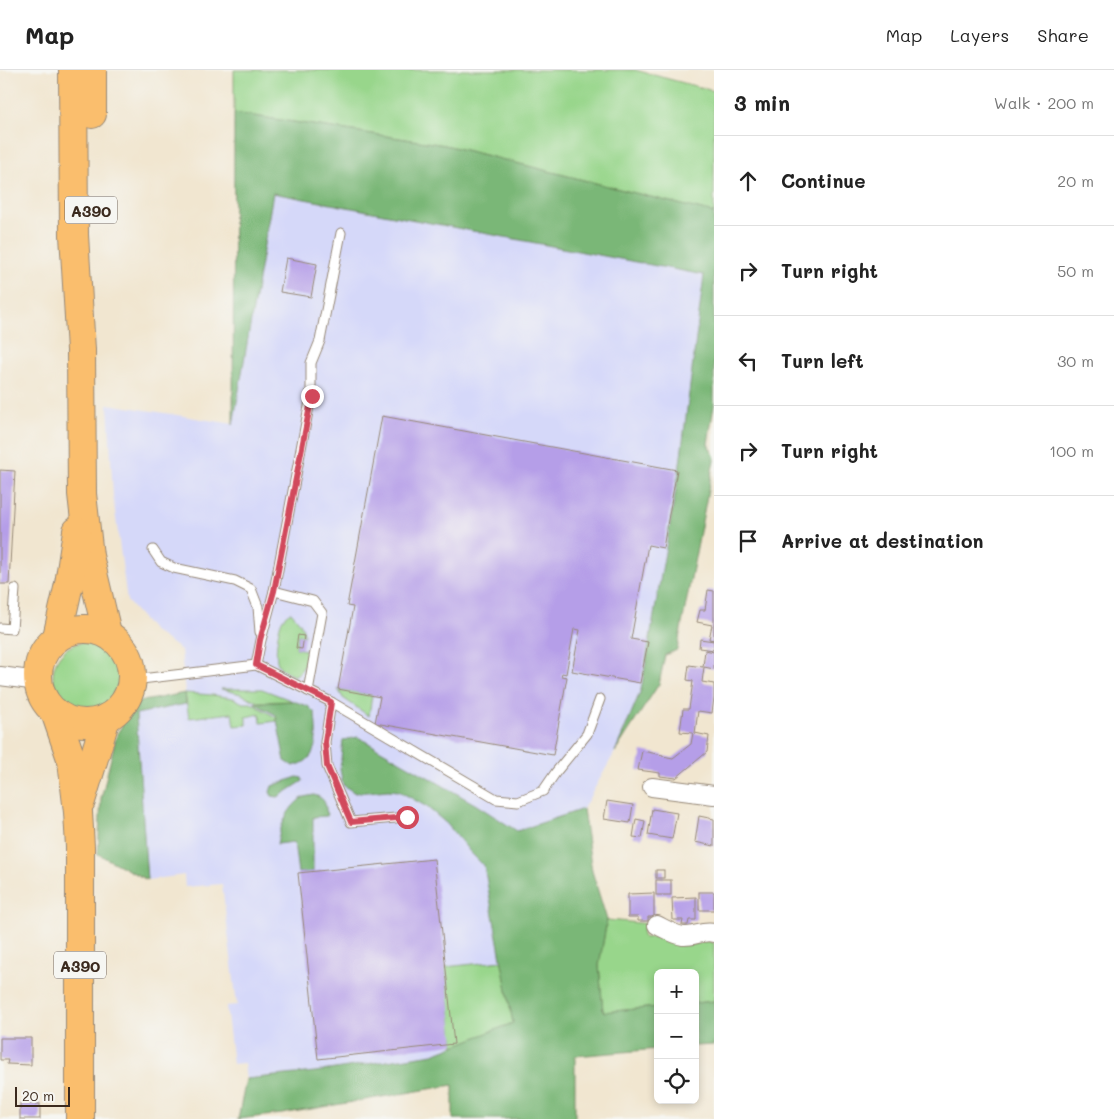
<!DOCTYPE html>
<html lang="en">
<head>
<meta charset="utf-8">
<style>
	:root { --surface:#fff; --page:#f6f6f6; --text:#222; --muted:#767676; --line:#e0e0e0 }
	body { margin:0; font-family:Mali,sans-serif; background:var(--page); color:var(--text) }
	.controls { position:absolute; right:15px; bottom:15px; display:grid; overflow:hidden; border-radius:8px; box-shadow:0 2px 8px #0003 }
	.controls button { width:45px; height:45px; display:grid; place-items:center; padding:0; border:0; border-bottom:1px solid var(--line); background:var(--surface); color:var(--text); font:25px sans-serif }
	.scale { position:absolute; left:15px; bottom:12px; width:55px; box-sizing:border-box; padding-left:5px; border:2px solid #3b2a1e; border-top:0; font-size:14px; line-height:18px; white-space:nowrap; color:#3b2a1e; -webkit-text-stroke:4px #f6f6f2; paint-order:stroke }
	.stop { position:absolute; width:15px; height:15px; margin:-11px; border:4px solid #d1495b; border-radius:50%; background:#fff }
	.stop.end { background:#d1495b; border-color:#fff; box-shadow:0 1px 5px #0008 }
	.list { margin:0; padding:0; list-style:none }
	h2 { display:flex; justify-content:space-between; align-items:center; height:65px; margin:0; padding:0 20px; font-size:21px }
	h2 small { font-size:16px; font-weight:400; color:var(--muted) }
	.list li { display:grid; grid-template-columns:32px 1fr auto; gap:15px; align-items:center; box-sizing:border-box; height:90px; padding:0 20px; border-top:1px solid var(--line) }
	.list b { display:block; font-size:19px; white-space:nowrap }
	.list em { font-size:16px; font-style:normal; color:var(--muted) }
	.icon { flex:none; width:28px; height:28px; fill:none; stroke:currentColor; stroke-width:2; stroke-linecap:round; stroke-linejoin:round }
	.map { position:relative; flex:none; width:714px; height:1049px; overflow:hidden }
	header { display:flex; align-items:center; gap:30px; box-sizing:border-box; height:70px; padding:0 25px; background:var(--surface); border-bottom:1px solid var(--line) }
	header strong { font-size:24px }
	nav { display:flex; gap:28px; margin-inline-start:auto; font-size:18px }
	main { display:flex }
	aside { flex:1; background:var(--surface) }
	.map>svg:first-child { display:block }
</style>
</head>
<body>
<header>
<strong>Map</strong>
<nav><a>Map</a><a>Layers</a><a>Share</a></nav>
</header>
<main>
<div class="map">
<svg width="714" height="1049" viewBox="0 0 714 1049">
	<rect width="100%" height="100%" fill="#f6f6f2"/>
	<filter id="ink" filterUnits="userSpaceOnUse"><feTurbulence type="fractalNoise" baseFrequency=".02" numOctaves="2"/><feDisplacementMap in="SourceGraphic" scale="10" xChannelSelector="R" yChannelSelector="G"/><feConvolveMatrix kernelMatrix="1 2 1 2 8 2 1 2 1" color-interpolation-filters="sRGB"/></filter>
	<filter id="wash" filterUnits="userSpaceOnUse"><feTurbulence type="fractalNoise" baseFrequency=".0096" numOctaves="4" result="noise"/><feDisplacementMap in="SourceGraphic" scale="20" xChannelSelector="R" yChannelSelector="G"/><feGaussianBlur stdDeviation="1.12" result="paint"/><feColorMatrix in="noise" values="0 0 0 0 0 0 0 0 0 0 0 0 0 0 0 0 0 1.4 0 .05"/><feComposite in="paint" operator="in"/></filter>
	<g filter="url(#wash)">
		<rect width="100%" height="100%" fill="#f1e6d0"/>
		<polygon fill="#d5d8f9" points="272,123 704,205 679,402 641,620 615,682 583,739 480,774 513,953 433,984 315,1002 246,1009 244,993 233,994 226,936 237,935 222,814 185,817 184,805 147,810 136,643 186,634 181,580 152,560 127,531 113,426 108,334 233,354"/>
		<g fill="#98d68b" stroke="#6a8054">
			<polygon points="234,0 635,0 714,21 714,143 445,75 234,43"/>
			<path d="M291,542C298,550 304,556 304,566L298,565L296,578L305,580C308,589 304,601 294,606C288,603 281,600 278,594C274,586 278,558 282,550C285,546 287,544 291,542Z"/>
			<circle cx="87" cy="606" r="34"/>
			<polygon points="221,619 262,619 293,631 258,632 241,624"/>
			<polygon points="338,619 372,625 369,646 343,628"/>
			<polygon points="185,623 212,625 233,628 243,633 251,633 277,648 277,651 261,653 260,644 246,647 247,655 234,656 232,643 189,648"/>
			<polygon points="607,850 651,854 642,860 644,868 660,866 677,873 690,875 707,871 714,873 714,931 695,933 695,903 658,903 658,937 603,942 599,895"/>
			<polygon points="502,891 513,953 454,976 445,897"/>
		</g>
		<g fill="#7ab777" stroke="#5a704a">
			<polygon points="234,43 445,75 714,143 714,335 708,374 714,386 714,390 677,580 665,585 659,614 615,682 641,620 679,402 704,205 273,123 233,355"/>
			<polygon points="185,623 186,634 136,644 147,810 98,784 101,729 116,667 127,645 138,632"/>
			<path d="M293,631L308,636L315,643C316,659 320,683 304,692C301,694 297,695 293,696L285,691L276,645L254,633Z"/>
			<polygon points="358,667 475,734 517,761 583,739 592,801 607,850 599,895 603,942 658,937 658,979 575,986 575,1049 453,1049 453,1015 282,1044 238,1049 246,1009 315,1002 433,984 513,953 484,796 471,783 447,754 427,737 399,721 388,720 355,723 343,715 340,699 343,670"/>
			<polygon points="297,707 302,708 303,711 278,727 272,726 270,722 272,716"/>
			<path d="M314,725C327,729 325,734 327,746L313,747V802L298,803L294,772L277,774C280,757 287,738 302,728C306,726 310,726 314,725Z"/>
			<polygon points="714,931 714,975 695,976 695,933"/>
		</g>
		<g id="blocks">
			<g fill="#b59ee8">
				<polygon points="286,188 317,194 311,227 280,222"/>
				<polygon points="382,346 677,400 663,478 648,475 631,569 648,572 640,613 572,601 580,560 574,559 566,604 562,603 561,606 567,607 553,685 375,653 380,627 338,619 353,537 347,536"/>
				<polygon points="0,400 15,401 9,514 0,514"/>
				<polygon points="708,520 714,521 714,570 709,569 712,555 697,552 700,540 705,540"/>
				<polygon points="298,565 304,566 302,579 296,578"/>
				<polygon points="700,569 714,571 714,580 699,578"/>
				<polygon points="705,580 714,582 714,599 704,597 702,612 714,614 714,628 712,643 698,641 695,663 709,666 707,682 676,708 660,706 660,703 638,700 642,681 663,685 663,686 673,688 691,674 693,663 680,662 683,639 689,639 693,611 687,610 689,595 703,597"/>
				<polygon points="607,731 633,735 630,753 604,749"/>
				<polygon points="652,739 677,743 672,769 648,765"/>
				<polygon points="699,746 714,749 714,776 695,772"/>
				<polygon points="636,749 645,751 642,768 633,767"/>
				<polygon points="434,789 454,974 318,989 298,803"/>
				<rect x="656" y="800" width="8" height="8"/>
				<rect x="656" y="810" width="15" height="15"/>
				<rect x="699" y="822" width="15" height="18"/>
				<polygon points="654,823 654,847 648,847 648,851 638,851 638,847 628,847 628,824"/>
				<polygon points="696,827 696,850 689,850 688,855 682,855 683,850 673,850 672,828"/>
				<polygon points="0,968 31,968 31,995 7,994 8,990 0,990"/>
				<rect x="20" y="1034" width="20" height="15"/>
			</g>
		</g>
	</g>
	<g filter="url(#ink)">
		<use href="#blocks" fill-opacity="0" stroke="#968877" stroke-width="1"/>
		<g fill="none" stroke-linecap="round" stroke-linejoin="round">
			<defs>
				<g id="lane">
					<polyline points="153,480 161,492 174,498 235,511 251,519 258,537 260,562"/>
					<polyline points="274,521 313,531 322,543 308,621"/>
					<polyline points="0,558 12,559 15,519"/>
					<polyline points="256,595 261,570 274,521 311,326 311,293 320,271 341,163"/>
					<polyline points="133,610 183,604 256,595 331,632 325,672 327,696 351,752 407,747"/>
					<polyline points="331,632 496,729 518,731 543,721 556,702 587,664 600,629"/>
				</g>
				<g id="street">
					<polyline points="0,606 38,611"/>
					<polyline points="652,717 714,725"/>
					<path d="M657,855C665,859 675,865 683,866C694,867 703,860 714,863"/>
				</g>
				<g id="highway">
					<polyline points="73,0 74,165 81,280 82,424 89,486 107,563"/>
					<polyline points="92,44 92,0"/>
					<circle cx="85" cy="606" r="47"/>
					<polyline points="57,567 69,514 77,461"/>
					<polyline points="55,642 72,691 78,742 80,777 80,1049"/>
					<polyline points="81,731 106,648"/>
				</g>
			</defs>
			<use href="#lane" stroke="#968877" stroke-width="11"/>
			<use href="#street" stroke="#968877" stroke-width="20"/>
			<use href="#highway" stroke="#968877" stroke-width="30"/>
			<use href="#lane" stroke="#fff" stroke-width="9"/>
			<use href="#street" stroke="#fff" stroke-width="18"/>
			<use href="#highway" stroke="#fabe6d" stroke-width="28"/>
		</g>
	</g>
	<g fill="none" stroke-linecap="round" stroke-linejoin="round" filter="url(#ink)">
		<polyline stroke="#d1495b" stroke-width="6" points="312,326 274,521 260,570 256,595 331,632 325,672 327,696 351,752 407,747"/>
	</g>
	<g text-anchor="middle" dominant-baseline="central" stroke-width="4.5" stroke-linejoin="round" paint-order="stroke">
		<g fill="#f6f6f2" stroke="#73675e" stroke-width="1">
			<rect x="65" y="126.5" width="52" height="27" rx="4"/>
			<rect x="54" y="881.5" width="52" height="27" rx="4"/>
		</g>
		<g font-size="16" font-weight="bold" fill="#3b2a1e">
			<text x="91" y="140">A390</text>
			<text x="80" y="895">A390</text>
		</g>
	</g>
</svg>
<div class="controls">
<button>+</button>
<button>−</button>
<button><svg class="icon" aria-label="locate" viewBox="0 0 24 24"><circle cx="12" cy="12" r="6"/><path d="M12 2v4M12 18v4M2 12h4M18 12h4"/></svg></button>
</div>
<div class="scale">20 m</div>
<div class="stop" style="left:407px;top:747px"></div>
<div class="stop end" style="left:312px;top:326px"></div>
</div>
<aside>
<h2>3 min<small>Walk · 200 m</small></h2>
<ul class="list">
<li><svg class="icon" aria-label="ahead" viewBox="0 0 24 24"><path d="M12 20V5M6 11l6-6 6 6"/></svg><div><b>Continue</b></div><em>20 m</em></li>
<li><svg class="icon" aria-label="right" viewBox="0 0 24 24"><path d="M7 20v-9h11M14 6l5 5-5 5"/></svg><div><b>Turn right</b></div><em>50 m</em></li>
<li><svg class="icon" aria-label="left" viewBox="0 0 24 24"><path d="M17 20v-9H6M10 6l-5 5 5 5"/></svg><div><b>Turn left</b></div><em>30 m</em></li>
<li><svg class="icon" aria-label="right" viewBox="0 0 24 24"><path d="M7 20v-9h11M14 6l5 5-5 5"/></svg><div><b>Turn right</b></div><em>100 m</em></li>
<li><svg class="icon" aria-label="arrive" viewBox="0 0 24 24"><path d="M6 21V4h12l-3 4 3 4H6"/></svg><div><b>Arrive at destination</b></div></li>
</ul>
</aside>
</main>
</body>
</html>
